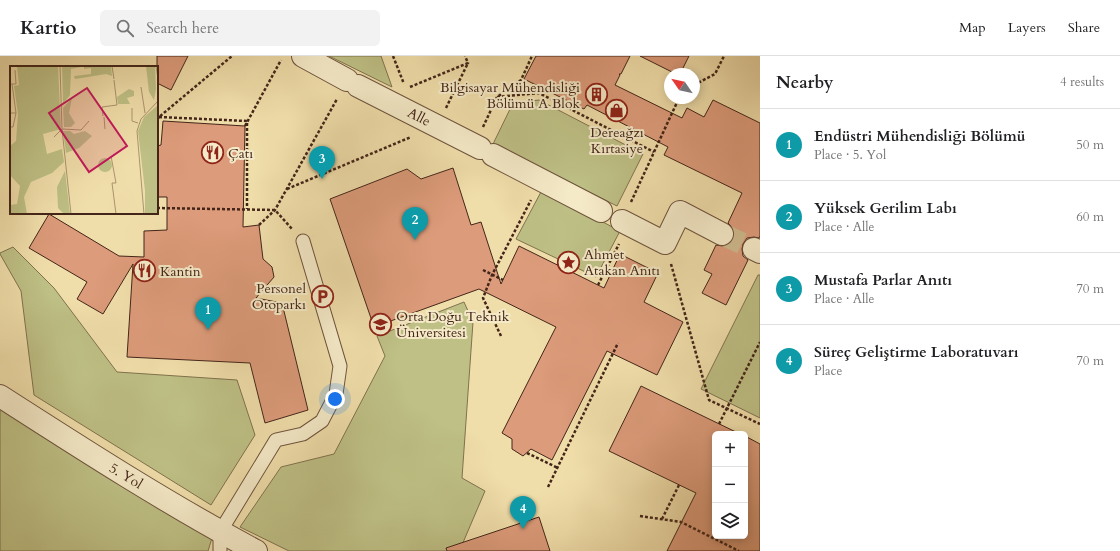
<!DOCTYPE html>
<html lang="en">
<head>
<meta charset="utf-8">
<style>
	:root { --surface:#fff; --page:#f2f2f2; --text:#202124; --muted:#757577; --line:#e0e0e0; --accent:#0b8043 }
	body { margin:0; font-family:Cardo,serif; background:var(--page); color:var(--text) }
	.controls { position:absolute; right:12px; bottom:12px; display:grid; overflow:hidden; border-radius:6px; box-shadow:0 2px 10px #0003 }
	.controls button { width:36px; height:36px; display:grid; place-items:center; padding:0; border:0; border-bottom:1px solid var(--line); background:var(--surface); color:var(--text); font:20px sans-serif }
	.compass { position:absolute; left:664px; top:12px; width:36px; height:36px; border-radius:50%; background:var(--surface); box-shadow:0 2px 10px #0003; rotate:304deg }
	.you { position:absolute; left:335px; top:343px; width:14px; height:14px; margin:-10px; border:3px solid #fff; border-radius:50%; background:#1a73e8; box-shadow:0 0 0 6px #1a73e833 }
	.badge { display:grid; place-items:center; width:26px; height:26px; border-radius:50%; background:var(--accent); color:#fff; font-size:13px; font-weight:700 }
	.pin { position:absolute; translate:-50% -33px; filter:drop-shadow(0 1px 2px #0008) }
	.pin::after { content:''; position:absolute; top:21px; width:14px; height:12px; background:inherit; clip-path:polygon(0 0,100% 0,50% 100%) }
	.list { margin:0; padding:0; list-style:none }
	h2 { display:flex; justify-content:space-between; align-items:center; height:52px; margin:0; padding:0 16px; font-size:17px }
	h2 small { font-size:13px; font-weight:400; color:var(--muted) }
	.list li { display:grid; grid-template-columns:26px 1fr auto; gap:12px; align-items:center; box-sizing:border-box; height:72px; padding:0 16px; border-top:1px solid var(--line) }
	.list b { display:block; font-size:15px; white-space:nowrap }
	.list p { margin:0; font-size:13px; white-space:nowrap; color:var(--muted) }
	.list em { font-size:13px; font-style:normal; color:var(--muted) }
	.icon { flex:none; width:22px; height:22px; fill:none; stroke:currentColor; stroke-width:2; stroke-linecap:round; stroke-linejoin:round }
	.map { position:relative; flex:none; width:760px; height:495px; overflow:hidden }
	header { display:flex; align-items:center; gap:24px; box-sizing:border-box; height:56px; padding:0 20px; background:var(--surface); border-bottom:1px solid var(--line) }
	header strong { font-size:19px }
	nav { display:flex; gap:22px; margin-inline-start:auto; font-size:14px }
	.search { width:280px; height:36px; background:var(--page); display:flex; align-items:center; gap:10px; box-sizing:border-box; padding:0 14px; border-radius:6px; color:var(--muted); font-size:15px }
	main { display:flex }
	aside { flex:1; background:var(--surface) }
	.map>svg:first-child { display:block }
</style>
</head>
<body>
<header>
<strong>Kartio</strong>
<div class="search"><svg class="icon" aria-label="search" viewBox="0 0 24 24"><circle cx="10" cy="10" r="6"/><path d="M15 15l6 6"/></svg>Search here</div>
<nav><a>Map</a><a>Layers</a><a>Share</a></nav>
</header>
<main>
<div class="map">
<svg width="760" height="495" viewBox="0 0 760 495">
	<rect width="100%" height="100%" fill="#f0deaa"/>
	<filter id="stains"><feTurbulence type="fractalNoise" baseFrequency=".005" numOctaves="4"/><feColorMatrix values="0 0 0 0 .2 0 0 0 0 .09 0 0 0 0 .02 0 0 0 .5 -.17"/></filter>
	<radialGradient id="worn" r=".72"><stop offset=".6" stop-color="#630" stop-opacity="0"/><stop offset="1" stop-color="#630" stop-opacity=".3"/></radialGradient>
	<g fill="#bec085" stroke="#80724f">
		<polygon points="329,0 381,0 392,31"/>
		<polygon points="539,44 643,98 617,150 493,88 513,47"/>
		<polygon points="542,134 620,175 596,221 516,183"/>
		<polygon points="13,191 54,232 117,316 237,324 255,379 211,449 34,339 21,235 0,198 0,197"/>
		<polygon points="758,219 760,219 760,362 701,333"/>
		<polygon points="464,246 473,266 462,422 485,435 462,489 464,495 289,495 240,471 281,411 334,398 385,300 377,280"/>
		<polygon points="0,353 212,482 208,495 0,495"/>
	</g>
	<g fill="#dc9b7a" stroke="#432519">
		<polygon points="157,0 188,0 171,34 157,27"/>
		<polygon points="536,0 630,0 621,18 619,18 620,19 615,29 682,62 687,52 704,61 713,44 760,67 760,180 759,182 754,181 747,182 743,188 742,193 743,200 748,204 726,249 702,237 712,218 704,214 716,189 723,190 728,189 733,183 734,177 733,172 728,167 742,137 664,99 668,91 587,49 584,53 524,23"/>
		<polygon points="640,0 689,0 680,18 676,18"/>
		<polygon points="163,65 245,70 243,171 259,169 263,203 272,211 274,221 256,242 282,247 308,354 265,367 250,307 127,301 133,208 103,258 77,243 87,226 29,192 49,158 119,200 144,201 144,175 167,174 167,141 157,141 157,90 161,89"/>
		<polygon points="453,112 471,169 481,166 501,228 519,190 604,232 620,198 658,217 644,246 683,266 657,319 607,295 552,404 531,393 523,400 512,393 512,383 502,377 556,271 479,233 374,271 330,143 407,113 421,123"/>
		<polygon points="641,330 740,378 715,378 715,480 745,480 745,380 760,388 760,495 667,495 696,437 609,395"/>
		<polygon points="539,461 550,495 447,495 446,492"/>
	</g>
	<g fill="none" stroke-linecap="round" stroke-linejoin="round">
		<polyline stroke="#cdb98d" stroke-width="22" stroke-dasharray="22 11" stroke-linecap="butt" points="722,178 754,193"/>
		<defs>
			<polyline id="lane" points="220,495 220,476 276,384 303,378 322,365 336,338 340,310 303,185"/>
			<g id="street">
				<polyline points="303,0 347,24"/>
				<polyline points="358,30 480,92"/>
				<polyline points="493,99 601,155"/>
				<polyline points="622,165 665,187 680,156 722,178"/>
				<polyline points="754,193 760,196"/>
				<path d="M0,340C84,394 168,448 256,495"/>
			</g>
		</defs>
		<use href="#lane" stroke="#6e533d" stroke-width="15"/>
		<use href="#street" stroke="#6e533d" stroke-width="24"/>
		<g stroke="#432519" stroke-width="2.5" stroke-dasharray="3 2" stroke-linecap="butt">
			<polyline points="393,0 404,28"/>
			<polyline points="694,29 715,18 724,0"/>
			<polyline points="410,31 468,7 465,0"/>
			<polyline points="497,41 539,37 654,96"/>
			<polyline points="446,52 468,7"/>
			<polyline points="159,61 247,65 247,153"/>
			<polyline points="157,64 159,61 232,0"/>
			<polyline points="245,70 281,4"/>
			<polyline points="483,71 497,41 521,24 532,0"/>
			<polyline points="287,133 411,81"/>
			<polyline points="631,146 679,42"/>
			<polyline points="157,152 275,154 292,173"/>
			<polyline points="259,169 275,154 337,43"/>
			<polyline points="671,208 709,344 760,368"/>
			<polyline points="483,214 503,224"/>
			<polyline points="598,229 619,188"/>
			<polyline points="501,280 483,242 492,219 531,144"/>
			<polyline points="719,368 760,286"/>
			<polyline points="527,397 558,412"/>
			<polyline points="548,431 618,287"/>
			<polyline points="640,460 681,466 739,495"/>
			<polyline points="662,463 679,429"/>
		</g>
		<use href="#lane" stroke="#f5eac8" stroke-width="13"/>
		<use href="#street" stroke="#f5eac8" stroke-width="22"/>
	</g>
	<defs>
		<symbol id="building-ring" viewBox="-11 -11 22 22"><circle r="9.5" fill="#f5eac8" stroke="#8f2418" stroke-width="1.5"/><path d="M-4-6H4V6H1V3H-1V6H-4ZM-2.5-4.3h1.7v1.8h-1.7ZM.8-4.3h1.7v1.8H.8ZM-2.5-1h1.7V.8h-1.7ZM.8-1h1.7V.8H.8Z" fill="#8f2418"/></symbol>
		<symbol id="shop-ring" viewBox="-11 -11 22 22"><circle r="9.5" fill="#f5eac8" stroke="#8f2418" stroke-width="1.5"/><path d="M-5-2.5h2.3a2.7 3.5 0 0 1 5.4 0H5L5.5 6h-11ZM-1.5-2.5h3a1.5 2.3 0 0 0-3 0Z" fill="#8f2418"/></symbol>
		<symbol id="restaurant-ring" viewBox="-11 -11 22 22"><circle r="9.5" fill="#f5eac8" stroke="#8f2418" stroke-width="1.5"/><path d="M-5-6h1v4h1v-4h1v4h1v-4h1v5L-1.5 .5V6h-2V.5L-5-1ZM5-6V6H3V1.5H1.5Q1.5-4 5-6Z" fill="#8f2418"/></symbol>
		<symbol id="sight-ring" viewBox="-11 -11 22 22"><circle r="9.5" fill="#f5eac8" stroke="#8f2418" stroke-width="1.5"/><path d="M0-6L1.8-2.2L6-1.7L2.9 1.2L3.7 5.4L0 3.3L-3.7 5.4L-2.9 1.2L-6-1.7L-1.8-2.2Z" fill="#8f2418"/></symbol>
		<symbol id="parking-ring" viewBox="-11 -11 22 22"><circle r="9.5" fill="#f5eac8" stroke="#8f2418" stroke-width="1.5"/><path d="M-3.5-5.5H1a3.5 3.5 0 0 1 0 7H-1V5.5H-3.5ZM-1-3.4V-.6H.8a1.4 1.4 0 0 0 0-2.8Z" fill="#8f2418"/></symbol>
		<symbol id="university-ring" viewBox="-11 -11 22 22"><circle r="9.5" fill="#f5eac8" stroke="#8f2418" stroke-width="1.5"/><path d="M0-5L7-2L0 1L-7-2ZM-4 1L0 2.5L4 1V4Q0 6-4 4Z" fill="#8f2418"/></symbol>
	</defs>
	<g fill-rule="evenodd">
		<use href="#building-ring" x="584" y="26" width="25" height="25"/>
		<use href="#shop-ring" x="604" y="42" width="25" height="25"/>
		<use href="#restaurant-ring" x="200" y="84" width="25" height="25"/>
		<use href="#sight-ring" x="556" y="194" width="25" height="25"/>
		<use href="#restaurant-ring" x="132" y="202" width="25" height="25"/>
		<use href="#parking-ring" x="310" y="228" width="25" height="25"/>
		<use href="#university-ring" x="368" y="256" width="25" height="25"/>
	</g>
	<g text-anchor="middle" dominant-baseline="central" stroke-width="4" stroke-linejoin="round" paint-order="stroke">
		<g font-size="14" fill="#432519" stroke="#f5eac8" text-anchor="start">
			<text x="580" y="31" text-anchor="end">Bilgisayar Mühendisliği<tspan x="580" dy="16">Bölümü A Blok</tspan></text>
			<text x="617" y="76" text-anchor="middle">Dereağzı<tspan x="617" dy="16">Kırtasiye</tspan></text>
			<text x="228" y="97">Çatı</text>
			<text x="584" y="198">Ahmet<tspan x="584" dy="16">Atakan Anıtı</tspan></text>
			<text x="160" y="215">Kantin</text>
			<text x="306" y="232" text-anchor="end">Personel<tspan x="306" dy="16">Otoparkı</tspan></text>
			<text x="396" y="260">Orta Doğu Teknik<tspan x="396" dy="16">Üniversitesi</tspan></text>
		</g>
		<g font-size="14" fill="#432519" stroke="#f5eac8">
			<text transform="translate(419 61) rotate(27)">Alle</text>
			<text transform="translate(126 420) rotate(31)">5. Yol</text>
		</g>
	</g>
	<g transform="translate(10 10)">
		<rect width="148" height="148" fill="#f0deaa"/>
		<path d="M7,0H48L51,63L33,68L37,88L52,83L54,96L42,107L21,116L14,131L17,148H0V139L7,138L10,120L0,109V80L6,75L8,48L4,20L9,19ZM52,0L71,1L61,3L60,29L53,38ZM74,0H101L102,10L96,8L65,13L64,10L81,8V2L74,3ZM136,0H145L146,23L144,34L139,26ZM119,23L124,25V30L117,32L120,38H108L107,31ZM62,32L59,47L65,57L61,61H54L53,42ZM147,40L148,148H135V125L128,65L134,51ZM53,65H60L64,68L75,65L82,70L69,82L56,87ZM88 99a7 7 0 1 1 14 0a7 7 0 1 1-14 0ZM55,105L60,148H54L48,142L47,121Z" fill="#bec085"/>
		<path fill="none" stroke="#ab9470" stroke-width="1" d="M50,0L52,63L61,148M102,0L104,13M146,0L148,13M0,18H6L5,4M131,21L135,47M122,42V55L128,57M0,47H6L2,18M93,50L92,41L107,39L104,14M94,51L95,63M0,61H3L6,47M44,71L52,63L71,64L79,55M101,90L106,117H102L106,148M134,148L127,65L131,53L148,35"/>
		<path fill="#c2185b" fill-opacity="0.15" stroke="#c2185b" stroke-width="2" d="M77,22L117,80L79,106L39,47Z"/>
		<rect width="148" height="148" fill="none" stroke="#432519" stroke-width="2"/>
	</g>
	<rect width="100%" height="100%" filter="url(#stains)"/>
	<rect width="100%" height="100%" fill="url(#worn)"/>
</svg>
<div class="controls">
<button>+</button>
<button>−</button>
<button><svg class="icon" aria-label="layers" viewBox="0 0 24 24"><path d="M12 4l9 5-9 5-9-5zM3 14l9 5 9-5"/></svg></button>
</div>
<svg class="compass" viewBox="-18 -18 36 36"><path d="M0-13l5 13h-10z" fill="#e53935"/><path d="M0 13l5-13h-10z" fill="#757577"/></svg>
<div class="you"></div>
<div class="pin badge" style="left:208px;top:274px;background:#0f9aa8">1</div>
<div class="pin badge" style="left:415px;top:184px;background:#0f9aa8">2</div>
<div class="pin badge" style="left:322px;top:123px;background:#0f9aa8">3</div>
<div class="pin badge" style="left:523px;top:473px;background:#0f9aa8">4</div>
</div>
<aside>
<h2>Nearby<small>4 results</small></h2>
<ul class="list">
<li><span class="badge" style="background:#0f9aa8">1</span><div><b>Endüstri Mühendisliği Bölümü</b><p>Place · 5. Yol</p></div><em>50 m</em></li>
<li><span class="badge" style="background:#0f9aa8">2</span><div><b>Yüksek Gerilim Labı</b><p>Place · Alle</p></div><em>60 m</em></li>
<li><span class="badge" style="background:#0f9aa8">3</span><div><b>Mustafa Parlar Anıtı</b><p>Place · Alle</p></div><em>70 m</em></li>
<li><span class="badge" style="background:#0f9aa8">4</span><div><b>Süreç Geliştirme Laboratuvarı</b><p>Place</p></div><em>70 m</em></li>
</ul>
</aside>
</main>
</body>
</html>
